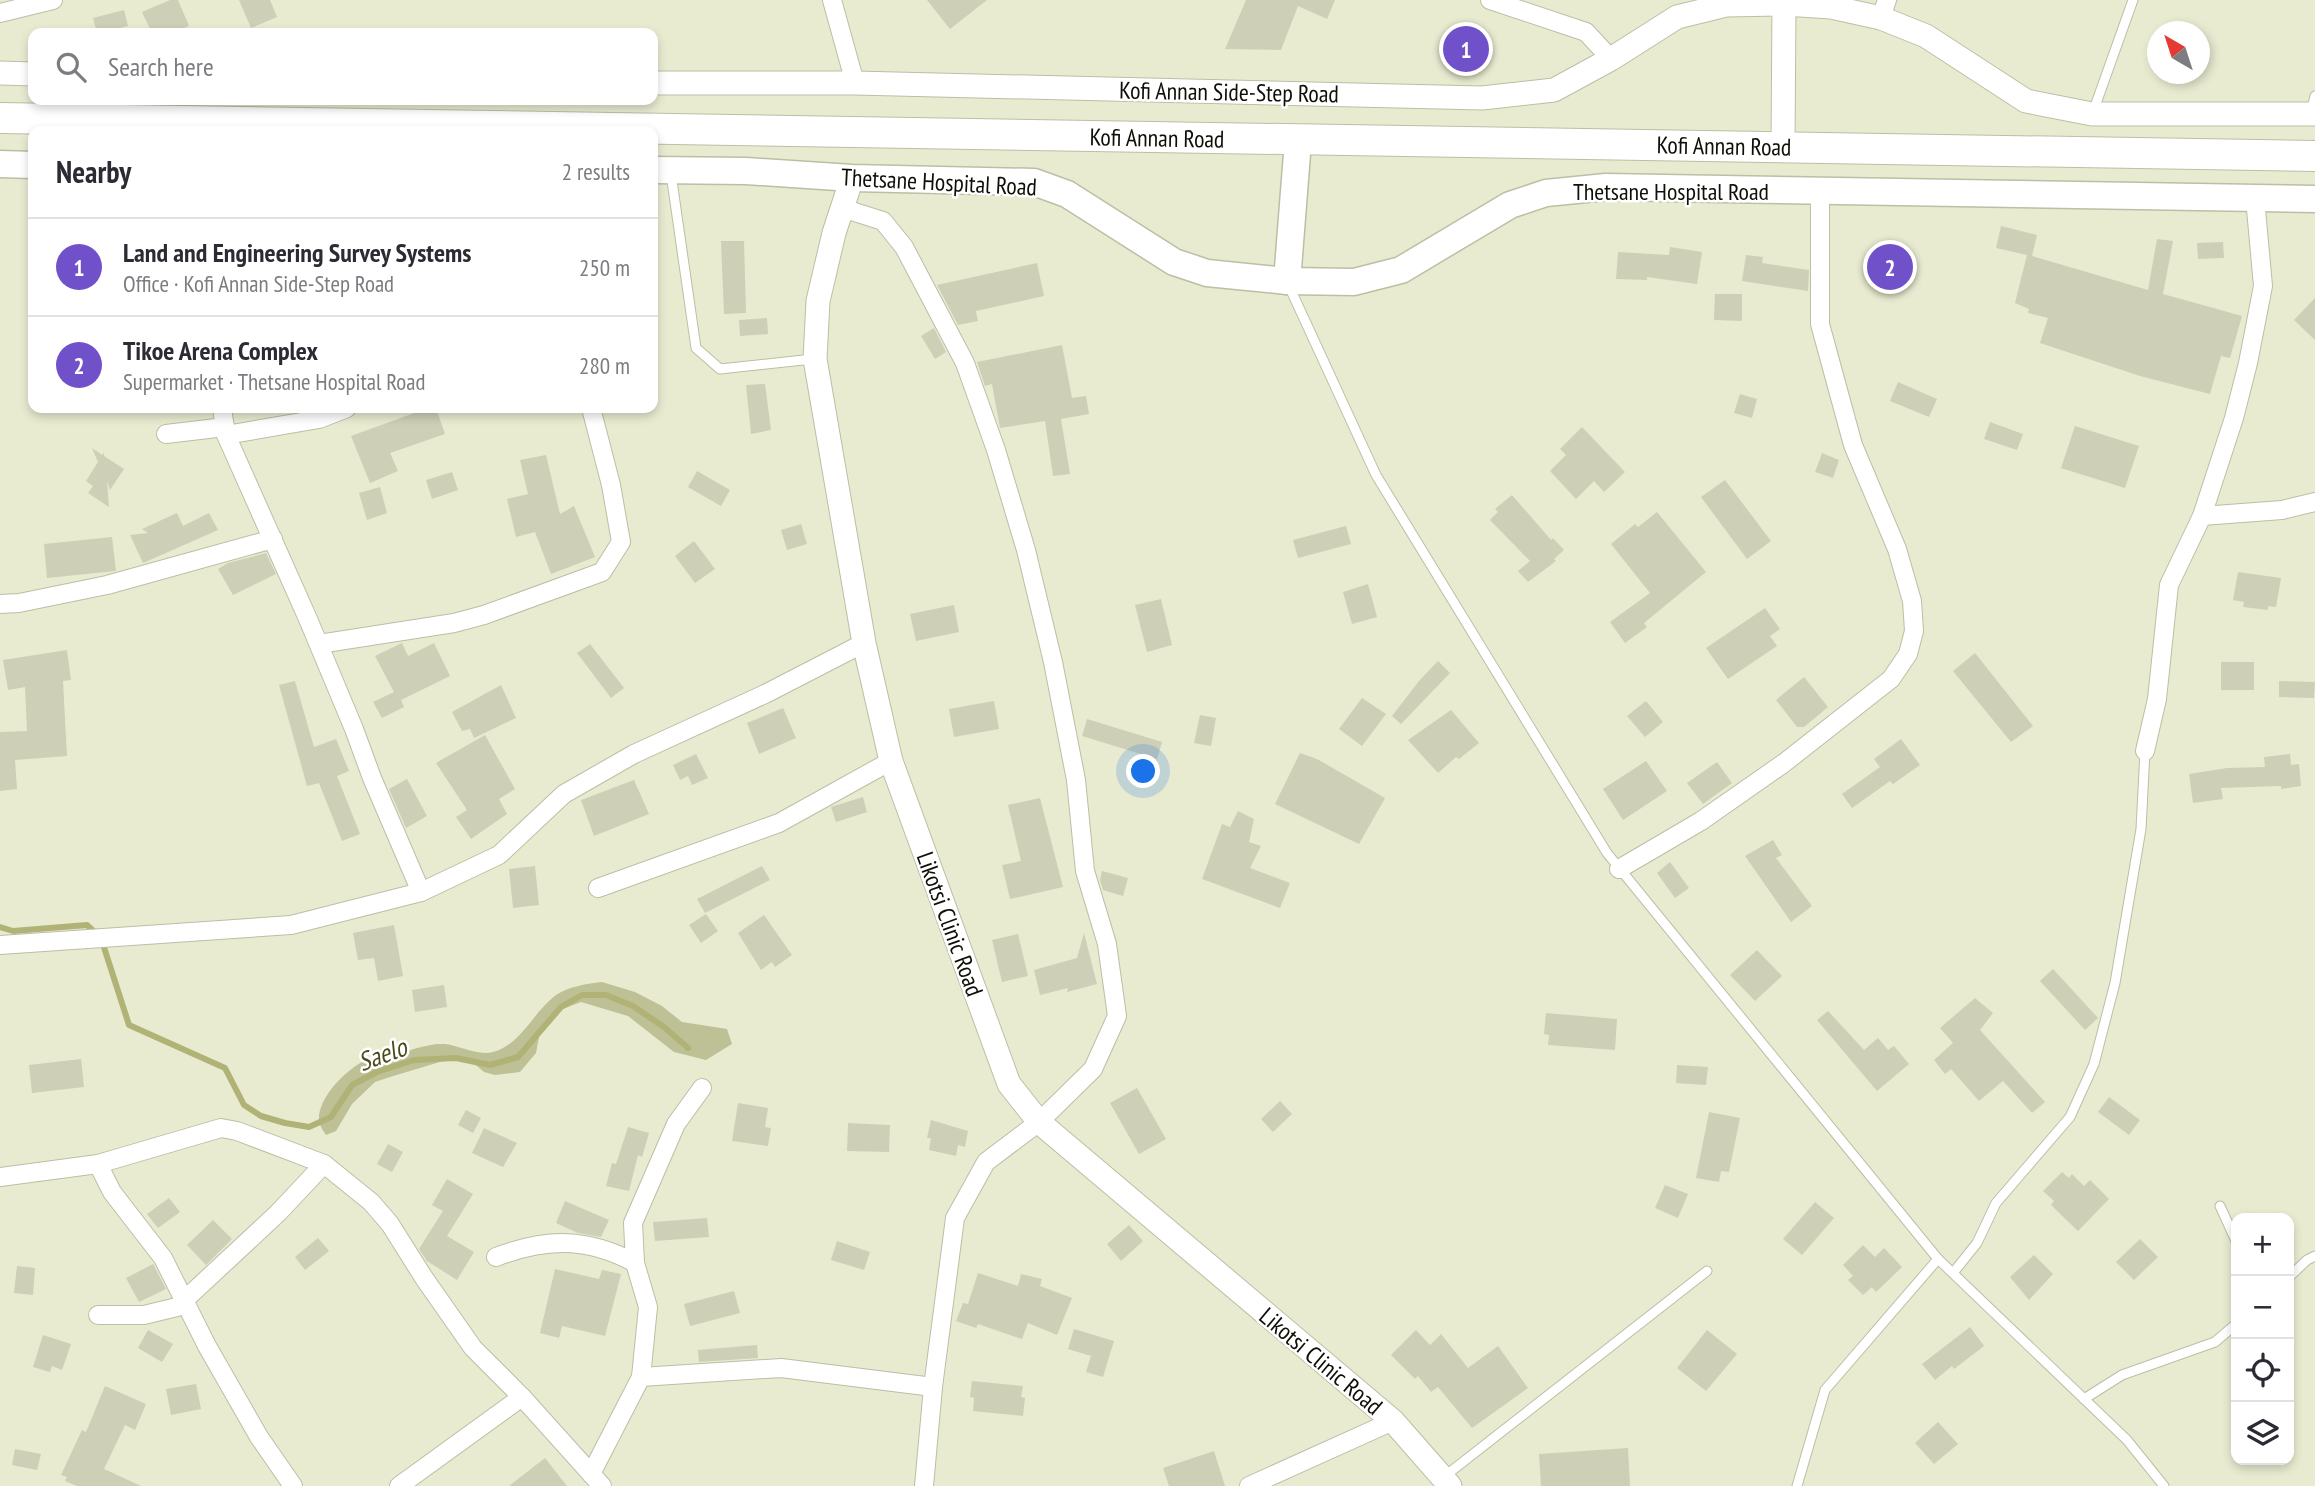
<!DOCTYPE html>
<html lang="en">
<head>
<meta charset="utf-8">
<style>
	:root { --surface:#fff; --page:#f2f2f3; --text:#2b2b33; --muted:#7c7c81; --line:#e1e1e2; --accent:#7051ca }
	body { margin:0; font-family:"PT Sans Narrow",sans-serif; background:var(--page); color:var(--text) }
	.controls { position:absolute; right:21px; bottom:21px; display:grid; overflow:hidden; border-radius:14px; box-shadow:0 4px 10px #0003 }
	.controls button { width:63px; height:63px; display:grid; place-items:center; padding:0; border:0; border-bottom:2px solid var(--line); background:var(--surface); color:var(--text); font:35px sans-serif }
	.compass { position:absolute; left:2147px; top:21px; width:63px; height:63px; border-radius:50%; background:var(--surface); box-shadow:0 4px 10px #0003; rotate:321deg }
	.you { position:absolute; left:1144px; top:772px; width:24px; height:24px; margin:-18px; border:5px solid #fff; border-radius:50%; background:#1a73e8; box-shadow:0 0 0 10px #1a73e833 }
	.badge { display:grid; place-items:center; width:46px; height:46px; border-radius:50%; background:var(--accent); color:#fff; font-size:23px; font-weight:700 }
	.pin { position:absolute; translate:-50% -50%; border:4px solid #fff; box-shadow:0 2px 7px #0006 }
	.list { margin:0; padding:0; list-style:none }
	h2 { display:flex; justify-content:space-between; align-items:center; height:91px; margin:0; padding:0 28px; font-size:30px }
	h2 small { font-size:23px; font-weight:400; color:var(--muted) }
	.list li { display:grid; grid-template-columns:46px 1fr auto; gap:21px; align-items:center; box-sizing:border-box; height:98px; padding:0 28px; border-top:2px solid var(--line) }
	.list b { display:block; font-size:26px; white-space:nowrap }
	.list p { margin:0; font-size:23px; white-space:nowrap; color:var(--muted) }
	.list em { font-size:23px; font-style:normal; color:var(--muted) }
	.icon { flex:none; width:38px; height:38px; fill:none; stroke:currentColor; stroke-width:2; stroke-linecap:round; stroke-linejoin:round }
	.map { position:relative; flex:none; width:2315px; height:1486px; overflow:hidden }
	.search { position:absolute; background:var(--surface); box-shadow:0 4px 10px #0003; left:28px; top:28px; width:630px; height:77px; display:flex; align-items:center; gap:18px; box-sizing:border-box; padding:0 24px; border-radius:14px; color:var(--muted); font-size:26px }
	.panel { position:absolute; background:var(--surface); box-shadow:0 4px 10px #0003; left:28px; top:126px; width:630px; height:287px; border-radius:14px }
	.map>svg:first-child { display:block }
</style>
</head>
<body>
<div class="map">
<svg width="2315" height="1486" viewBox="0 0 2315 1486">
	<rect width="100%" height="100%" fill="#e9ebd1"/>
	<path fill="#bec195" d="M602,982L635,992L662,1006L682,1022L727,1029L732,1044L706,1060L674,1052L628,1016L581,1002L558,1011L540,1032L536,1053L520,1072L495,1075L484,1072L471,1061L453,1058L390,1077L375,1082L352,1104L336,1131L326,1135C323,1131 320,1126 319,1121C317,1099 344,1072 362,1062C369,1058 380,1059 388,1057C407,1052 425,1043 445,1044C460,1046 478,1056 493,1052C523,1043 532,1013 556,995C569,986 587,984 602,982Z"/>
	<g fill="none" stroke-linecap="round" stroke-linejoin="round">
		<polyline stroke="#b0b375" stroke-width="6" points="0,927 13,931 87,925 101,938 129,1025 225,1068 244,1105 261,1116 285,1123 309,1127 331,1117 352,1085 377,1072 414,1060 456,1058 490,1065 518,1057 561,1007 582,995 606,995 633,1006 664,1027 688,1048"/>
	</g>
	<g fill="#cdcfb6">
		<polygon points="170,0 178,0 189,26 173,33 152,33 142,12"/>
		<polygon points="239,0 270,0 277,17 251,28"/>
		<polygon points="927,0 987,0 950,29"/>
		<polygon points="1246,0 1335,0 1327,19 1298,6 1281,50 1225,49"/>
		<polygon points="124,10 128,26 97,33 93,18"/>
		<polygon points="2001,226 2037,235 2032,256 2148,290 2157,239 2173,241 2163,294 2242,316 2230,358 2221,356 2210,394 2140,376 2040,343 2048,318 2028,313 2029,309 2015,303 2027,255 1996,248"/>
		<polygon points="721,241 744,241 746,313 724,314"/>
		<polygon points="2223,242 2224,258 2198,259 2197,243"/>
		<polygon points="1670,247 1702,252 1697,284 1647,277 1647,280 1616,279 1618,252 1669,255"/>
		<polygon points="1746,255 1763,257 1762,263 1809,270 1808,291 1742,281"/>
		<polygon points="1037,263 1044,296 976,311 978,321 958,325 937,285"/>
		<polygon points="1715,294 1742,294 1742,321 1714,320"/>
		<polygon points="2315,298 2315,340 2294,320"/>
		<polygon points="767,318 768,334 740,336 739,320"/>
		<polygon points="934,328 946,352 935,359 921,336"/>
		<polygon points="1062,345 1072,398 1086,396 1089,414 1061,419 1070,474 1053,476 1045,421 1000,428 992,384 985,386 977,362"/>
		<polygon points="1898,382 1937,399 1929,417 1890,401"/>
		<polygon points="765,384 771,430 751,434 746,385"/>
		<polygon points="1740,394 1757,399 1752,418 1734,413"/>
		<polygon points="428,408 436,408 445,434 390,453 398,471 370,483 351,436"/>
		<polygon points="1990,422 2023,434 2017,450 1984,439"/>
		<polygon points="2075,426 2139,446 2125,488 2061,468"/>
		<polygon points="1582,427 1625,472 1604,492 1594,481 1576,499 1550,471 1566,455 1560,449"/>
		<polygon points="92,448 102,455 104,453 104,456 124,469 110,490 107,481 109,507 88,493 93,486 86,481 98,462"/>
		<polygon points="1822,453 1839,460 1833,478 1815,472"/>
		<polygon points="546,455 560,514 574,506 595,557 551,574 535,532 516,537 507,499 528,494 520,460"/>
		<polygon points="697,471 730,490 721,506 688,487"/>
		<polygon points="452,472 458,490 432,499 426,480"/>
		<polygon points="1725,480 1771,541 1747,559 1701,497"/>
		<polygon points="380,487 387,513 367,520 359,493"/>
		<polygon points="1512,495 1551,540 1553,538 1564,550 1554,559 1556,561 1528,582 1518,571 1530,561 1490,520 1498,512 1495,509"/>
		<polygon points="1657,512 1706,572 1644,623 1647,627 1625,643 1610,622 1650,593 1611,544 1635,524 1638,527"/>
		<polygon points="177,513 183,526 209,513 218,530 143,563 130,535 148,533 142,529"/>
		<polygon points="801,524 807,544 787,550 781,530"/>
		<polygon points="1346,526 1351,544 1298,558 1293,540"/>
		<polygon points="112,537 116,571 47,578 44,544"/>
		<polygon points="694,541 715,569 695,583 675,556"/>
		<polygon points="266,553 276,574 233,595 218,569 228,563"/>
		<polygon points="2238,572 2281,578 2276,607 2268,606 2268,610 2243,607 2244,602 2233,600"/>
		<polygon points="1368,584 1377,617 1352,624 1343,592"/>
		<polygon points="1161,599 1172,645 1147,652 1135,605"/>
		<polygon points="954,605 959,632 916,641 910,614"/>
		<polygon points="1765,608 1780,629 1770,636 1777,646 1728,679 1706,648"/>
		<polygon points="402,643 408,656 434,643 450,676 401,700 404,707 382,718 373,702 394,692 375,656"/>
		<polygon points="590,644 624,688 611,698 577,653"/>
		<polygon points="67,650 71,680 63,681 67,756 15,760 17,789 0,791 0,732 27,731 25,687 8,690 3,660"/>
		<polygon points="1975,653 2033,726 2011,742 1953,671"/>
		<polygon points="1438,661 1450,673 1401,724 1392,716 1419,681"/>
		<rect x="2221" y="662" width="33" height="28"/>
		<polygon points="1804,677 1828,707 1804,727 1797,727 1776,700"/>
		<polygon points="295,681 314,747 336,739 349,771 337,776 360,834 342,841 319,783 307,786 279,685"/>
		<polygon points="2279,681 2315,682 2314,698 2279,697"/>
		<polygon points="501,685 516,718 474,738 470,729 462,731 452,712"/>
		<polygon points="1362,698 1386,714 1362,746 1339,729"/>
		<polygon points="994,701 999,729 954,737 949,709"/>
		<polygon points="1646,701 1663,722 1645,737 1627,716"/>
		<polygon points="783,708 796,738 759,754 747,723"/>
		<polygon points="1451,710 1479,743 1459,759 1456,757 1438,773 1408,740"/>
		<polygon points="1200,715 1216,718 1211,746 1194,743"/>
		<polygon points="1087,719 1162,742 1157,759 1082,736"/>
		<polygon points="485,735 515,789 499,799 507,814 471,839 456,817 467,810 436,763"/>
		<polygon points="1901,739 1920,765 1893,784 1890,781 1852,808 1842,794 1880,767 1874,759"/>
		<polygon points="1300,753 1317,759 1385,798 1359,844 1275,804"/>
		<polygon points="696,754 708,778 692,785 688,776 680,780 673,765"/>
		<polygon points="2290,754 2291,765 2299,764 2301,786 2281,789 2281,786 2221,788 2223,799 2193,803 2189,774 2227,768 2265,767 2264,757"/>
		<polygon points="1646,761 1667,791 1623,820 1603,789"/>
		<polygon points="1717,762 1732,783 1703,804 1687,783"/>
		<polygon points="407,779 427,816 406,828 389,789"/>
		<polygon points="634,780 649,814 594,836 581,800"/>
		<polygon points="863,797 867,812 836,822 831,807"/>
		<polygon points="1040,798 1063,887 1010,899 1002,865 1021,861 1008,805"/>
		<polygon points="1238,811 1254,819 1249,842 1261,846 1250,868 1290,883 1280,908 1202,879 1222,824 1230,827"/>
		<polygon points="1773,840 1782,855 1776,858 1812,906 1791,922 1745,856"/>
		<polygon points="1670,862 1689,888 1675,898 1657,873"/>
		<polygon points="535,866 539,905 513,908 509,869"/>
		<polygon points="762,866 770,880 705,913 697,899"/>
		<polygon points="1102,871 1128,878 1123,896 1103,890 1100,880"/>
		<polygon points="706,914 718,931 701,943 689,925"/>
		<polygon points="764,915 792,955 775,967 772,962 761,970 738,933"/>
		<polygon points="394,925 403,976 378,981 374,958 358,960 353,933"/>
		<polygon points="1084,933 1097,984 1067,992 1068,988 1040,995 1034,970 1077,958"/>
		<polygon points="1018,934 1028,976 1002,982 992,940"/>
		<polygon points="1757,950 1782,976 1755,1001 1730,975"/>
		<polygon points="2053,969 2098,1018 2085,1030 2040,981"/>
		<polygon points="444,985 447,1007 415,1012 412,990"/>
		<polygon points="1975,998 1993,1013 1980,1030 2045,1102 2032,1113 2003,1081 1979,1101 1951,1069 1945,1074 1934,1060 1953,1043 1940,1028"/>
		<polygon points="1828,1011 1864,1050 1878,1038 1888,1050 1894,1046 1909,1064 1877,1091 1817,1020"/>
		<polygon points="1546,1013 1617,1019 1615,1050 1548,1045 1549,1035 1544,1034"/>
		<polygon points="81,1059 84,1087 32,1093 29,1065"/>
		<polygon points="1677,1065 1708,1067 1706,1085 1676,1083"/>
		<polygon points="1137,1088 1166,1139 1139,1154 1110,1103"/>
		<polygon points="2109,1097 2140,1120 2129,1135 2098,1112"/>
		<polygon points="1280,1101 1292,1114 1273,1132 1261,1119"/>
		<polygon points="738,1103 768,1108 765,1127 771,1128 768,1146 732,1141"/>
		<polygon points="466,1110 481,1118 473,1133 458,1125"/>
		<polygon points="1709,1112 1740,1118 1729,1172 1721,1171 1719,1182 1696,1178"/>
		<polygon points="931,1120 968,1131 965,1147 958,1145 956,1156 929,1150 931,1138 927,1138"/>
		<polygon points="848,1123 890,1125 889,1152 847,1151"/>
		<polygon points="628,1127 649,1133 642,1157 638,1155 629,1191 606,1186 612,1163 616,1164"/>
		<polygon points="484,1128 517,1143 503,1167 472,1153"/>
		<polygon points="388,1144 403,1152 392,1172 377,1164"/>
		<polygon points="2062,1172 2069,1178 2072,1174 2084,1186 2090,1180 2109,1199 2078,1231 2051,1205 2054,1201 2043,1191"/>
		<polygon points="447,1179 473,1194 447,1236 474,1252 457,1280 427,1261 419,1249 443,1211 432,1205"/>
		<polygon points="1665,1185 1688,1194 1678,1218 1655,1208"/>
		<polygon points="169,1198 180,1212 158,1228 147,1214"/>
		<polygon points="565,1201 609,1220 601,1237 578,1233 556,1223"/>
		<polygon points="1815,1202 1834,1218 1802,1255 1783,1239"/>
		<polygon points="707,1218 709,1237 655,1241 653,1222"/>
		<polygon points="213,1220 232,1239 206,1265 187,1245"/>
		<polygon points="1129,1225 1143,1241 1121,1261 1107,1244"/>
		<polygon points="318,1238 329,1251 305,1270 295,1257"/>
		<polygon points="2140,1239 2158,1257 2134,1280 2116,1262"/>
		<polygon points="837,1241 870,1252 864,1270 831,1260"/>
		<polygon points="1863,1245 1875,1257 1884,1248 1902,1267 1876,1292 1872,1287 1863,1295 1848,1280 1853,1276 1843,1265"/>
		<polygon points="2034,1255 2053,1274 2029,1300 2010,1277"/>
		<polygon points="153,1264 166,1289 139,1302 126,1278"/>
		<polygon points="17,1266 35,1268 33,1295 14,1293"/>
		<polygon points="555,1269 599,1279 602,1270 621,1274 605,1336 562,1326 559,1338 540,1333"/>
		<polygon points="978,1273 1018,1286 1021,1274 1042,1279 1040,1286 1072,1298 1057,1335 1028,1323 1022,1339 978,1324 976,1328 956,1321 963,1303 968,1304"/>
		<polygon points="734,1291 740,1313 690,1326 684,1304"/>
		<polygon points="1970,1327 1984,1346 1954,1369 1952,1366 1935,1380 1922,1364"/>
		<polygon points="1074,1329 1114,1341 1103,1377 1086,1372 1091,1356 1068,1349"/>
		<polygon points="148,1330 173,1344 162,1362 138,1348"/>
		<polygon points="1416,1330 1430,1345 1441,1334 1468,1368 1498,1346 1528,1388 1472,1428 1438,1387 1431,1392 1418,1376 1415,1379 1391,1355"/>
		<polygon points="1707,1330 1737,1354 1706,1391 1677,1368"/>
		<polygon points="43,1335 71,1344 62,1370 52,1366 50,1372 33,1367"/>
		<polygon points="757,1345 758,1358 699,1362 698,1350"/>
		<polygon points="972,1381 1023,1386 1021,1397 1025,1398 1023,1416 973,1411 974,1398 970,1397"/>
		<polygon points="196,1384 201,1409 171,1415 166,1389"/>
		<polygon points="105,1386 146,1404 135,1430 125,1425 104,1469 141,1486 77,1486 65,1481 67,1477 61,1475 82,1430 86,1432"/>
		<polygon points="1938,1422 1958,1444 1934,1464 1915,1443"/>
		<polygon points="1628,1448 1630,1486 1541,1486 1539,1454"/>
		<polygon points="15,1449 41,1454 37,1470 12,1465"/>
		<polygon points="1214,1451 1225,1486 1169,1486 1163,1468"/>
		<polygon points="545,1458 567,1486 509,1486"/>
	</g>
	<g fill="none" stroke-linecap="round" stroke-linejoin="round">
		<defs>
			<g id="service">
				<polyline points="2093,112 2133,0"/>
				<polyline points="2311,112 2315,96"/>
				<polyline points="671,174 696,348 720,369 813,359"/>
				<polyline points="1289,286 1376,475 1607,853 1938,1259 2127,1440 2164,1486"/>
				<polyline points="2220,1206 2236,1241"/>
				<polyline points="1953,1273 1977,1243 1996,1203 2070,1117 2094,1064 2115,983 2141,829 2145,751"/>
				<polyline points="2289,1277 2307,1260 2315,1256"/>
				<polyline points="2084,1399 2122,1375 2215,1342 2236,1324"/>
				<polyline points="1445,1476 1707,1271"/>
				<polyline points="1797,1486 1825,1390 1938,1259"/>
			</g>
			<g id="minor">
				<polyline points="832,0 855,83"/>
				<polyline points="1490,0 1586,32 1611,59"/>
				<polyline points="0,13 53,0"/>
				<polyline points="1881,18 1887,0"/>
				<polyline points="842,208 883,221 904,247 965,363 996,450 1026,550 1053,662 1076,780 1085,871 1107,944 1117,1016 1093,1069 1039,1122 986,1162 955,1218 933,1387 924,1486"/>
				<polyline points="222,408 226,435"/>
				<polyline points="347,408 319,419 226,435 308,619 354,729 372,778 421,892"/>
				<polyline points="166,434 225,427"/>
				<polyline points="2202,516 2282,510 2315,502"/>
				<polyline points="0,604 19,603 107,585 273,539"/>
				<polyline points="319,644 454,623 484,615 602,572 621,542 611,485 591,408"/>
				<polyline points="2145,751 2157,699 2169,585 2202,516 2234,418 2248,363 2263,286 2255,198"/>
				<polyline points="1619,869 1701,821 1784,763 1891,679 1908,654 1914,631 1912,601 1897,549 1853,445 1820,324 1820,191"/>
				<polyline points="598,888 779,823 891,761"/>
				<polyline points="0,945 291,925 421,892 499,855 564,794 634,754 765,694 864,643"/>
				<polyline points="98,1164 221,1128 237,1131 324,1164"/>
				<polyline points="0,1177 98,1164 112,1192 163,1258 207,1346 259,1437 293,1486"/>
				<path d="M496,1257C546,1238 587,1237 635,1263L648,1307L641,1377L591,1474"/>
				<polyline points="635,1263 633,1223 676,1124 702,1088"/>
				<polyline points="98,1315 144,1315 177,1307 278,1213 324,1164 371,1202 390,1224 424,1278 473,1348 522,1397 602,1486"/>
				<polyline points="641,1377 781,1368 933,1387"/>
				<polyline points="399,1486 522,1397"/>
				<polyline points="1249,1486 1393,1421"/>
			</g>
			<g id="tertiary">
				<polyline points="0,73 33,74"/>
				<polyline points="653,83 855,83 1482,98 1554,90 1611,59 1677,17 1726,5 1784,4 1831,7 1881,18 1926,36 2026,101 2092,114 2315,114"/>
				<polyline points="1783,146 1784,4"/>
				<polyline points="852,178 834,233 818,301 815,359 864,643 891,761 1009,1084 1039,1122 1393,1421 1450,1486"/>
			</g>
			<g id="secondary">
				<polyline points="0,164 33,165"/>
				<polyline points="653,170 746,171 852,178 1034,182 1067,194 1174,262 1207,273 1287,281 1354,282 1401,270 1510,205 1546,193 1606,187 2315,199"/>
				<polyline points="1287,281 1298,141"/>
			</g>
			<polyline id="primary" points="0,118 2315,156"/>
		</defs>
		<use href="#service" stroke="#bcbea5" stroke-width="11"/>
		<use href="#minor" stroke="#bcbea5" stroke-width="20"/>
		<use href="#tertiary" stroke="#bcbea5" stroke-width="25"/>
		<use href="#secondary" stroke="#bcbea5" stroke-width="29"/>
		<use href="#primary" stroke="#bcbea5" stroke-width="32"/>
		<use href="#service" stroke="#fff" stroke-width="9"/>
		<use href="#minor" stroke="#fff" stroke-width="18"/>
		<use href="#tertiary" stroke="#fff" stroke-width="23"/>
		<use href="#secondary" stroke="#fff" stroke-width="26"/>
		<use href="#primary" stroke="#fff" stroke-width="30"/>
	</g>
	<g text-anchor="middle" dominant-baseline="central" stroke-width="5" stroke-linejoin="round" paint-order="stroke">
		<g font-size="24" fill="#0f0f07" stroke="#fff">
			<text transform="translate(1229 92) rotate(1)">Kofi Annan Side-Step Road</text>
			<text transform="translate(1157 138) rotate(1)">Kofi Annan Road</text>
			<text transform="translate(1724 146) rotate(1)">Kofi Annan Road</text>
			<text transform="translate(939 182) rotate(3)">Thetsane Hospital Road</text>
			<text x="1671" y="191">Thetsane Hospital Road</text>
			<text transform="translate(950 924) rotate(70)">Likotsi Clinic Road</text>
			<text transform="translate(1321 1361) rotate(40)">Likotsi Clinic Road</text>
		</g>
		<g font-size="26" font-style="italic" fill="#494a1b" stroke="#fff">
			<text transform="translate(382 1054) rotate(-20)">Saelo</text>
		</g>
	</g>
</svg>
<div class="controls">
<button>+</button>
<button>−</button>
<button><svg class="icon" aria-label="locate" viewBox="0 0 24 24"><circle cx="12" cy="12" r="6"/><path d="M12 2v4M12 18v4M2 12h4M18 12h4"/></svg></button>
<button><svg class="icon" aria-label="layers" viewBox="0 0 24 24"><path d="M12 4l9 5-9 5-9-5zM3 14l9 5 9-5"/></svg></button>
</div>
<svg class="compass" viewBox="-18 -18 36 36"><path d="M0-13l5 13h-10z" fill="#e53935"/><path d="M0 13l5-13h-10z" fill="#7c7c81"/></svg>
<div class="you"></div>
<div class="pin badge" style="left:1466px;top:49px">1</div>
<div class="pin badge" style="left:1890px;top:267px">2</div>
<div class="search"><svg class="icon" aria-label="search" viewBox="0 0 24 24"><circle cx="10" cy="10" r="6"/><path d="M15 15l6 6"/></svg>Search here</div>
<section class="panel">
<h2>Nearby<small>2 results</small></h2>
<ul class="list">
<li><span class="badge">1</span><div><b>Land and Engineering Survey Systems</b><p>Office · Kofi Annan Side-Step Road</p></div><em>250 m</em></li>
<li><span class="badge">2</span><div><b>Tikoe Arena Complex</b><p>Supermarket · Thetsane Hospital Road</p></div><em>280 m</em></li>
</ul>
</section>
</div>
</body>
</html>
